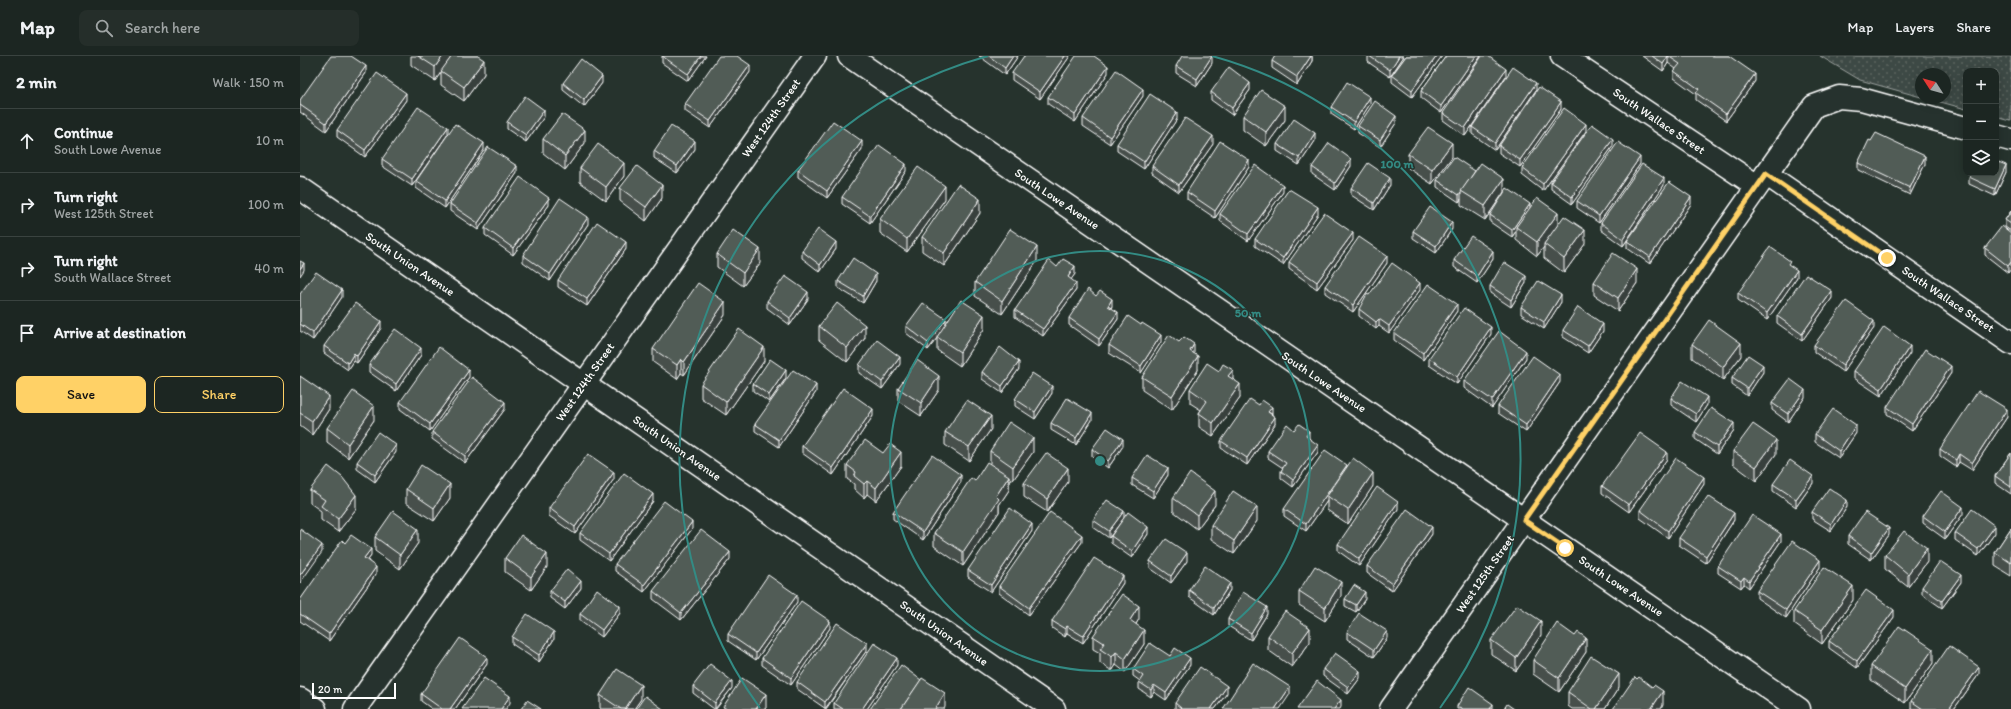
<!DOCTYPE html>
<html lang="en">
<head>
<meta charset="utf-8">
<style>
	:root { --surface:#1c2622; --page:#252e2a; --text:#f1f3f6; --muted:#a0a5a5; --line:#3a4340; --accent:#ffd166 }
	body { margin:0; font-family:Itim,sans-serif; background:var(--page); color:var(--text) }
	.controls { position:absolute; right:12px; top:12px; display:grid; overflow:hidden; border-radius:8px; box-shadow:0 2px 10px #0003 }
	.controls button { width:36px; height:36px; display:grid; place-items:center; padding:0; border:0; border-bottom:1px solid var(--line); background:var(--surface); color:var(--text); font:20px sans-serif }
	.compass { position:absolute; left:1615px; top:12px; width:36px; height:36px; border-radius:50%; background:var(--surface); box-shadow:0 2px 10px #0003; rotate:306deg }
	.scale { position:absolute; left:12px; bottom:10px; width:84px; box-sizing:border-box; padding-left:4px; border:2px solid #fff; border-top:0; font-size:11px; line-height:14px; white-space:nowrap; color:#fff; -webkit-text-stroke:3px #26332d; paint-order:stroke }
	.stop { position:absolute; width:12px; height:12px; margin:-9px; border:3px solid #ffd166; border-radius:50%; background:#fff }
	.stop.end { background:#ffd166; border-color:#fff; box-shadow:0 1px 4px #0008 }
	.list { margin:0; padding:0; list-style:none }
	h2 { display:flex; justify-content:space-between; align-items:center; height:52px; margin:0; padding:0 16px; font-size:17px }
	h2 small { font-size:13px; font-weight:400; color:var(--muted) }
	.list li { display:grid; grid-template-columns:26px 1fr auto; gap:12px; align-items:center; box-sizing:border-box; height:64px; padding:0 16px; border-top:1px solid var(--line) }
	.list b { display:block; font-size:15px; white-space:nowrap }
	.list p { margin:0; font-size:13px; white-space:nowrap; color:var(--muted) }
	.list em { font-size:13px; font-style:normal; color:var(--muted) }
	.actions { display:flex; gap:8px; padding:12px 16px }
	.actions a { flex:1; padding:9px 0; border:1px solid var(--accent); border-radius:8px; text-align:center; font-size:14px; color:var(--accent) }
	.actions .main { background:var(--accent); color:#111 }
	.icon { flex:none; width:22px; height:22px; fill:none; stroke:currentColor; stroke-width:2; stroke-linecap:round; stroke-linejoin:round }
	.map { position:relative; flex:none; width:1711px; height:653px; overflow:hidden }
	header { display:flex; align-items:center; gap:24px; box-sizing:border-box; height:56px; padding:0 20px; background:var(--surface); border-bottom:1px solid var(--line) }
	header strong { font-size:19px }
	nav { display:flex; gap:22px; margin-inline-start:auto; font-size:14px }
	.search { width:280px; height:36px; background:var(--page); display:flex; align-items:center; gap:10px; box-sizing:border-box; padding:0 14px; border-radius:8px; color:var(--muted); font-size:15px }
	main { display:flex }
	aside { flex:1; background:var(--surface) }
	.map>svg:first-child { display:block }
</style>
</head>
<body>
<header>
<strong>Map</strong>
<div class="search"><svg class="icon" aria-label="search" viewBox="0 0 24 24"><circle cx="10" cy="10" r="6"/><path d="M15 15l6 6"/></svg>Search here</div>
<nav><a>Map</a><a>Layers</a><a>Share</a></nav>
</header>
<main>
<aside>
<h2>2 min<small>Walk · 150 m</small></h2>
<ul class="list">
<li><svg class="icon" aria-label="ahead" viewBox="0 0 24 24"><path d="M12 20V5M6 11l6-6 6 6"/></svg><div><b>Continue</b><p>South Lowe Avenue</p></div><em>10 m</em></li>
<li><svg class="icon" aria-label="right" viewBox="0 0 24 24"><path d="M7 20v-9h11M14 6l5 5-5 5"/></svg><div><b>Turn right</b><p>West 125th Street</p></div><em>100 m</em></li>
<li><svg class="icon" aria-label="right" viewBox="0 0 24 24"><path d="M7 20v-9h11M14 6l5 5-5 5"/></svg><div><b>Turn right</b><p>South Wallace Street</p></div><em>40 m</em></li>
<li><svg class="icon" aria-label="arrive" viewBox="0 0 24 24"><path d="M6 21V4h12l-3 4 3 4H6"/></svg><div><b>Arrive at destination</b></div></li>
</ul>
<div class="actions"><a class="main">Save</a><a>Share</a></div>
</aside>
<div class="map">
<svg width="1711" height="653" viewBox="0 0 1711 653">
	<defs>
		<pattern id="grass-dots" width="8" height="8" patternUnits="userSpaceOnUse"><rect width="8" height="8" fill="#3e4944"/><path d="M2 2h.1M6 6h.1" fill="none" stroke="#5b6460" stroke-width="1.8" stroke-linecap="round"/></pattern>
	</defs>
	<rect width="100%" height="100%" fill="#26332d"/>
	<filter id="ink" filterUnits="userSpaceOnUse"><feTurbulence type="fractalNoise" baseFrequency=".025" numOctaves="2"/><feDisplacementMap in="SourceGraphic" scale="8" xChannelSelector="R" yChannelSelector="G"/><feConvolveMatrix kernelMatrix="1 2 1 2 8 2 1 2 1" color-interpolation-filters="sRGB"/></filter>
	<g filter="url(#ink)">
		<polygon fill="url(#grass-dots)" stroke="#9ea4a2" points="1520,0 1711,0 1711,65 1696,61 1696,15 1666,15 1666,53 1626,42 1645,42 1645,18 1621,18 1621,41 1560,24"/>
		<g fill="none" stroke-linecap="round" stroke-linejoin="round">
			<defs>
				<g id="minor">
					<polyline points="549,0 1499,653"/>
					<polyline points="1262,0 1457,130"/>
					<polyline points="1696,80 1711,84"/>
					<polyline points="1466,118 1711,287"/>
					<polyline points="0,132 754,653"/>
					<polyline points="0,643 15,653"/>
					<polyline points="55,653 515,0"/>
					<polyline points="1091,653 1514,50 1539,41 1561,43 1666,72"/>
				</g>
			</defs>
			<use href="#minor" stroke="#fff" stroke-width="25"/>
			<use href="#minor" stroke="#26332d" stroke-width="22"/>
		</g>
		<g fill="#464f4b" stroke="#fff">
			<polygon points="111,0 178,0 184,18 164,45 141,29 141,16 135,25 111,9"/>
			<polygon points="362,0 406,0 388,25 362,7"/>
			<polygon points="679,0 718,0 705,19"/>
			<polygon points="770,0 740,43 712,24 712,17"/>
			<polygon points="1012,0 1012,5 997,29 972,12 972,5"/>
			<polygon points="1068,0 1104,0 1090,21 1068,6"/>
			<polygon points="1106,0 1142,0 1112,41 1092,26 1092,19"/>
			<polygon points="1146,0 1181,0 1141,57 1121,42 1121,35"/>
			<polygon points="1342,0 1429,0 1455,25 1426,65 1396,44 1396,38 1374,22 1374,15 1376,13 1368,7 1363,15"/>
			<polygon points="912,7 897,30 876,17 876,10"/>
			<polygon points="450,16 410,72 385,55 385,48"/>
			<polygon points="66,17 26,75 0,56 0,44"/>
			<polygon points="808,17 775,66 748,48 748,41"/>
			<polygon points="1206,20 1165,80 1143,64 1143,57"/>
			<polygon points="263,27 302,27 284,51 263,34"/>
			<polygon points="950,34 932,59 911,44 911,36"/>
			<polygon points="1236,34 1195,94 1172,78 1172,71"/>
			<polygon points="843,40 810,88 783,70 783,62"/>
			<polygon points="106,44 65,101 37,81 37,74"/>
			<polygon points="1070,48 1054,73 1031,58 1031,51"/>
			<polygon points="1261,53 1220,111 1199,97 1199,90"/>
			<polygon points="943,60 985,64 966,90 943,74"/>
			<polygon points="244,61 226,86 207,73 207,66"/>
			<polygon points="877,63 844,113 817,95 817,88"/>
			<polygon points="1096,67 1080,91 1058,77 1058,70"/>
			<polygon points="1286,75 1243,135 1222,119 1222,112"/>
			<polygon points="148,78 184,94 145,152 116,132 116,125 139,92 112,130 82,110 82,103"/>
			<polygon points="243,83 285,87 265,114 243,97"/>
			<polygon points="1015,85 999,109 977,95 977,88"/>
			<polygon points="1571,85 1625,108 1610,139 1558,114 1558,107"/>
			<polygon points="913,88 879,136 852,117 852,110"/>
			<polygon points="1313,90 1272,148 1251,133 1251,126"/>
			<polygon points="395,93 377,117 354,102 354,95"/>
			<polygon points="562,93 527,142 498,121 498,114"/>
			<polygon points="1108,98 1152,101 1132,128 1108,112"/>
			<polygon points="1340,108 1299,167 1277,152 1277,145"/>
			<polygon points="1051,110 1035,134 1012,118 1012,111"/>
			<polygon points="949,111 915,162 887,143 887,136"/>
			<polygon points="280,112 324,120 306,145 280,126"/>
			<polygon points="606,115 570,167 542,148 542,141"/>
			<polygon points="1175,115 1204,136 1185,164 1161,149 1161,143 1159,146 1137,131 1137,124"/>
			<polygon points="1706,116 1695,140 1669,128 1669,121"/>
			<polygon points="217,117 178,174 150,155 150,148"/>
			<polygon points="1090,129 1074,154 1051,139 1051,132"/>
			<polygon points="1364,129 1323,190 1301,174 1301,167"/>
			<polygon points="320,132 362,142 346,165 320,145"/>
			<polygon points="983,136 948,185 920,165 920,158"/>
			<polygon points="645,143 607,196 580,177 580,163"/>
			<polygon points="1391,148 1350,208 1327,192 1327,185"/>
			<polygon points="249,149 213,199 185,179 185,172"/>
			<polygon points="1230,152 1258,167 1285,188 1264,217 1244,202 1244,191 1237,200 1216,184 1216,175 1212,181 1190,166 1190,159"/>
			<polygon points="1711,155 1711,175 1705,171 1705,164"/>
			<polygon points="680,157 644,210 622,195 622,181"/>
			<polygon points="1018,158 983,209 955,190 955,183"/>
			<polygon points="288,168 250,225 223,206 223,199"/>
			<polygon points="1152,173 1136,197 1113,182 1113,175"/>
			<polygon points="1711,177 1708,217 1685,199 1685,192"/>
			<polygon points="1053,184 1017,233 989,213 989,206"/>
			<polygon points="326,193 287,250 258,231 258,224"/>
			<polygon points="536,193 520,216 502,202 502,195"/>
			<polygon points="417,198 460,207 443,230 417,211"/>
			<polygon points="1193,203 1177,227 1154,211 1154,204"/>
			<polygon points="737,205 702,258 675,240 675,226"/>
			<polygon points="1087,207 1053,256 1025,237 1025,230"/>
			<polygon points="1490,210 1497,221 1467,264 1438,244 1438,237"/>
			<polygon points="757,211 775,218 771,223 776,234 743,280 715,261 715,254"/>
			<polygon points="538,225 576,225 563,247 538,232"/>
			<polygon points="1294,226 1337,227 1318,255 1294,239"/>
			<polygon points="1226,227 1211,251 1190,237 1190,230"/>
			<polygon points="1120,234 1089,277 1079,270 1076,273 1059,260 1059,253"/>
			<polygon points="0,238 42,241 13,284 0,275"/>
			<polygon points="796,240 812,250 811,252 818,263 799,290 769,269 769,262"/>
			<polygon points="1532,242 1502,285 1477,267 1477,260"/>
			<polygon points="508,243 490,269 467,252 467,245"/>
			<polygon points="1261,246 1244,273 1221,258 1221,251"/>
			<polygon points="1157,255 1123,304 1094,284 1094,277"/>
			<polygon points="425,259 384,319 381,317 377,323 353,306 353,293"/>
			<polygon points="646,268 684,273 660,310 637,294 637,282 628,294 606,277 606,270"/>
			<polygon points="519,270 565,282 547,306 519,284"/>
			<polygon points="81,272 57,307 54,305 48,314 24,297 24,290"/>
			<polygon points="1574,272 1543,316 1514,296 1514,289"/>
			<polygon points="1263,274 1303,275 1288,297 1263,281"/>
			<polygon points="1191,278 1157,328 1129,309 1129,302"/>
			<polygon points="861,286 841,317 809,297 809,289"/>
			<polygon points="1392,288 1441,300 1423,324 1392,302"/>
			<polygon points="1610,297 1581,340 1554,322 1554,315"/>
			<polygon points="894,298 898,314 872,354 842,334 842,321"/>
			<polygon points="121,299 96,335 69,316 69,309"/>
			<polygon points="1226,302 1192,352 1164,332 1164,325"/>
			<polygon points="464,305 426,359 401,342 401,328"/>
			<polygon points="600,308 582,333 559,317 559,309"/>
			<polygon points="719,313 702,337 682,323 682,316"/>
			<polygon points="919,315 933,323 940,342 913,380 899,371 899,357 901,354 890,347 890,333"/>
			<polygon points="1463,316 1447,340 1432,329 1432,322"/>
			<polygon points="1651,317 1612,375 1587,358 1587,351"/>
			<polygon points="0,320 29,353 12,379 0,370"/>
			<polygon points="169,321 130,375 100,353 100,346"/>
			<polygon points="486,322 469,346 453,335 453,328"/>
			<polygon points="1260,326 1226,376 1198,357 1198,350"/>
			<polygon points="598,332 639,334 621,360 598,345"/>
			<polygon points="516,336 479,391 455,375 455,368"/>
			<polygon points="752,337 735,363 715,350 715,343"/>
			<polygon points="1505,341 1488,366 1472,354 1472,347"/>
			<polygon points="1371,342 1407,349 1396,366 1371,349"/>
			<polygon points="205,353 165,407 132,383 132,376"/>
			<polygon points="972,358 975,368 947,409 921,392 921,385"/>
			<polygon points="573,360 533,419 502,397 502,390"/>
			<polygon points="1707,361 1672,414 1659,406 1656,411 1640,400 1640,393"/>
			<polygon points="74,364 48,402 27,386 27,372"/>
			<polygon points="792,364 776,389 751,374 751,367"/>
			<polygon points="691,373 669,405 645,389 645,376"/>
			<polygon points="994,374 1009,382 1018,396 993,431 981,422 981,415 983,412 968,402 968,395"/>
			<polygon points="1434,374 1417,398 1395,383 1395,376"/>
			<polygon points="1556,377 1539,402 1515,386 1515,378"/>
			<polygon points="823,390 808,412 792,400 792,393"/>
			<polygon points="690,395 733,396 713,424 709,422 709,434 699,449 699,456 663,510 634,490 634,477 690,407"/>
			<polygon points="1433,395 1476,398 1456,425 1433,408"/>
			<polygon points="96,396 75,426 57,413 57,406"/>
			<polygon points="1711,397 1711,438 1695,427 1695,420"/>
			<polygon points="1367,403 1329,456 1302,437 1302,430"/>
			<polygon points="547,409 601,410 576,445 567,438 564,442 554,433 554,428 547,423"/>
			<polygon points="1047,411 1073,430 1048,468 1027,454 1027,445 1006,475 984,460 984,453"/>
			<polygon points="868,419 853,442 832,429 832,422"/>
			<polygon points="314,423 275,478 249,460 249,452"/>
			<polygon points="661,426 623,484 593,463 593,456"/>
			<polygon points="768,426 747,456 724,441 724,427"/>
			<polygon points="1513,427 1496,451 1473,435 1473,428"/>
			<polygon points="1404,428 1368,482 1340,462 1340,454"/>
			<polygon points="106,433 150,442 134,465 106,447"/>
			<polygon points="10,434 56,453 38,476 21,464 21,455 10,447"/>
			<polygon points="873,442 915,449 897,473 873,455"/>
			<polygon points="353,445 309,505 280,484 280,477"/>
			<polygon points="1547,451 1531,475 1512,463 1512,456"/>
			<polygon points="1098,453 1059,510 1038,495 1038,488"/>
			<polygon points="1663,458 1645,483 1623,467 1623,460"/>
			<polygon points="824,462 809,482 793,471 793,464"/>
			<polygon points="1434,464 1406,507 1379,489 1379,482"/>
			<polygon points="957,465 934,498 911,483 911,469"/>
			<polygon points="1711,472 1711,520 1695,510 1695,496"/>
			<polygon points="392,473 344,536 315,515 315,508"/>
			<polygon points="732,475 691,536 668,521 668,514"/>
			<polygon points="1655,477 1695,477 1678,500 1655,484"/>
			<polygon points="848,478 832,502 811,487 811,480"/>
			<polygon points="1132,478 1092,535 1067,517 1067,510"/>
			<polygon points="1589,479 1571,504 1548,488 1548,480"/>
			<polygon points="75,481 118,487 100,513 75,495"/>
			<polygon points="1481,485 1449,532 1444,528 1441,532 1418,517 1418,510"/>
			<polygon points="782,486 729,559 699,537 699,530"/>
			<polygon points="45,487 71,500 68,504 76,518 29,585 0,565 0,544"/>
			<polygon points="1585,499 1627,506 1608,531 1585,513"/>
			<polygon points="205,502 247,511 231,534 205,516"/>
			<polygon points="430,503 381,564 353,543 353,535"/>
			<polygon points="850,505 887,505 871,527 850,512"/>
			<polygon points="1520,511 1486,562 1457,542 1457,535"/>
			<polygon points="1661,526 1642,552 1622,538 1622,531"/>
			<polygon points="823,527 783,587 767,577 765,581 752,572 752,565"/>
			<polygon points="281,532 265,553 250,542 250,535"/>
			<polygon points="889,534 930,534 914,559 889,541"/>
			<polygon points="999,535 1041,540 1025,565 999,549"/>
			<polygon points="1045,543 1065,543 1056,556 1045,550"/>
			<polygon points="1553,544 1522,588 1494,568 1494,555"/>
			<polygon points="497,546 456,604 428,585 428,578"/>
			<polygon points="320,557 302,581 280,565 280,558"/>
			<polygon points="967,558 951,584 928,570 928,563"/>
			<polygon points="1594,561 1557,612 1529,592 1529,585"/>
			<polygon points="839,563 836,568 844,588 825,616 816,609 812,615 800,607 800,597 793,593 793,580"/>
			<polygon points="530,572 491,629 462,609 462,602"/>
			<polygon points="1047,576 1087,582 1074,601 1047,583"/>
			<polygon points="1241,579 1216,615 1191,598 1191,584"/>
			<polygon points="968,580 1010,586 992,611 968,594"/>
			<polygon points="1275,580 1286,596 1259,636 1233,618 1233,604"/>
			<polygon points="212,581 254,583 239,606 212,588"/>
			<polygon points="567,594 526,653 497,633 497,626"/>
			<polygon points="870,600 890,609 866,644 854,636 851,641 839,633 839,626 840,625 833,620 833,613"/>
			<polygon points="1633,607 1605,647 1571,624 1571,610"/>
			<polygon points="187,608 155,653 132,653 121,645 121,638"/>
			<polygon points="597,609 567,653 534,653 534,647"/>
			<polygon points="1023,613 1060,622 1048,638 1023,620"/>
			<polygon points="1679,618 1654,653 1613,653 1611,652 1611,645"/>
			<polygon points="393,630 432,632 416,653 414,653 393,637"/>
			<polygon points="1319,631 1305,653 1272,653 1268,650 1268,636"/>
			<polygon points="927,637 915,653 875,653 875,647"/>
			<polygon points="300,639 341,643 334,653 301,653 300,652"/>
			<polygon points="1157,650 1193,653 1157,653"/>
		</g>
		<g fill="#39403d" stroke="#fff">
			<polygon points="143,0 152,0 135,25 135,11"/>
			<polygon points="401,0 406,0 388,25 388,18"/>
			<polygon points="713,0 718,0 705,19 705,12"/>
			<polygon points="765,0 770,0 740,43 740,36"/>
			<polygon points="912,0 912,7 897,30 897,23"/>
			<polygon points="1011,0 1012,0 1012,5 997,29 997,21"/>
			<polygon points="1099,0 1104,0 1090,21 1090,14"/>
			<polygon points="1137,0 1142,0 1112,41 1112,34"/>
			<polygon points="1176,0 1181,0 1141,57 1141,50"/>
			<polygon points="1368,0 1368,7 1363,15 1363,8"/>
			<polygon points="184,4 184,18 164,45 164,31"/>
			<polygon points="450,9 450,16 410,72 410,65"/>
			<polygon points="66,10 66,17 26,75 26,67"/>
			<polygon points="808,10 808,17 775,66 775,59"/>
			<polygon points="1206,13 1206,20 1165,80 1165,72"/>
			<polygon points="1455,18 1455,25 1426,65 1426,58"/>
			<polygon points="302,20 302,27 284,51 284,44"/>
			<polygon points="950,27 950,34 932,59 932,52"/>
			<polygon points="1236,27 1236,34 1195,94 1195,87"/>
			<polygon points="843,33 843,40 810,88 810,81"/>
			<polygon points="106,37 106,44 65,101 65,94"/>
			<polygon points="1070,41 1070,48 1054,73 1054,66"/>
			<polygon points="1261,46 1261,53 1220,111 1220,104"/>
			<polygon points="985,50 985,64 966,90 966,76"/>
			<polygon points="244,54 244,61 226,86 226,79"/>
			<polygon points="877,56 877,63 844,113 844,106"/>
			<polygon points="1096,60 1096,67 1080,91 1080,84"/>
			<polygon points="1286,68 1286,75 1243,135 1243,128"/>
			<polygon points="148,71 148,78 112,130 112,123"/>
			<polygon points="285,74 285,87 265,114 265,100"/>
			<polygon points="1015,77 1015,85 999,109 999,102"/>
			<polygon points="913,80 913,88 879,136 879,129"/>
			<polygon points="1313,83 1313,90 1272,148 1272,141"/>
			<polygon points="395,85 395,93 377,117 377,110"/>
			<polygon points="562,85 562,93 527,142 527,135"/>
			<polygon points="184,87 184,94 145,152 145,145"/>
			<polygon points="1152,87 1152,101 1132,128 1132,114"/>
			<polygon points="1625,100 1625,108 1610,139 1610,132"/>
			<polygon points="1340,101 1340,108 1299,167 1299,160"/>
			<polygon points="1051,103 1051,110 1035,134 1035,127"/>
			<polygon points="949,104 949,111 915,162 915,155"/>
			<polygon points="324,107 324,120 306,145 306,131"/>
			<polygon points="606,108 606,115 570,167 570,160"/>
			<polygon points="1706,109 1706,116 1695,140 1695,133"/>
			<polygon points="217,110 217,117 178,174 178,167"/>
			<polygon points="1090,122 1090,129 1074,154 1074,147"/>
			<polygon points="1364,122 1364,129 1323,190 1323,183"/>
			<polygon points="1204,123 1204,136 1185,164 1185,150"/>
			<polygon points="362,129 362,142 346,165 346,151"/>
			<polygon points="983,129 983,136 948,185 948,178"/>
			<polygon points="645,130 645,143 607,196 607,183"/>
			<polygon points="1161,136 1161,143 1159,146 1159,139"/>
			<polygon points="1391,141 1391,148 1350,208 1350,201"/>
			<polygon points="249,142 249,149 213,199 213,192"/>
			<polygon points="680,143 680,157 644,210 644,197"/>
			<polygon points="1230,148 1230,155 1216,171 1216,175 1212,181 1212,174"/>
			<polygon points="1018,151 1018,158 983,209 983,202"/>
			<polygon points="1258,157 1258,171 1244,188 1244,191 1237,200 1237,186"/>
			<polygon points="288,161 288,168 250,225 250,218"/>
			<polygon points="1152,166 1152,173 1136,197 1136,190"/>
			<polygon points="1285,174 1285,188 1264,217 1264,203"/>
			<polygon points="1053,177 1053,184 1017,233 1017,226"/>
			<polygon points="326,186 326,193 287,250 287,243"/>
			<polygon points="536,186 536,193 520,216 520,209"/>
			<polygon points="737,191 737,205 702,258 702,245"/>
			<polygon points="460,193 460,207 443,230 443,217"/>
			<polygon points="1193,195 1193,203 1177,227 1177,220"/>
			<polygon points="1087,200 1087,207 1053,256 1053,249"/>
			<polygon points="1711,206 1711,213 1708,217 1708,210"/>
			<polygon points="4,207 4,214 0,220 0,213"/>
			<polygon points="775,210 775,218 768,228 768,221"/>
			<polygon points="1337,213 1337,227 1318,255 1318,242"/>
			<polygon points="1497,214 1497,221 1467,264 1467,257"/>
			<polygon points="576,218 576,225 563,247 563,240"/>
			<polygon points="1226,220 1226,227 1211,251 1211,244"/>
			<polygon points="776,227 776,234 743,280 743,273"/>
			<polygon points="1120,227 1120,234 1089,277 1089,270"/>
			<polygon points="42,234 42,241 13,284 13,277"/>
			<polygon points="1532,235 1532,242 1502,285 1502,278"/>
			<polygon points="508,236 508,243 490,269 490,262"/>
			<polygon points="1261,239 1261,246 1244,273 1244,266"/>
			<polygon points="812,243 812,250 808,257 808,250"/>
			<polygon points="425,246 425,259 384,319 384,306"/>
			<polygon points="1157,248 1157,255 1123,304 1123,297"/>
			<polygon points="818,256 818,263 799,290 799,283"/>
			<polygon points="684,259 684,273 660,310 660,296"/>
			<polygon points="646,263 646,270 637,281 637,282 628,294 628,287"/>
			<polygon points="1079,263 1079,270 1076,273 1076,266"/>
			<polygon points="81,265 81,272 57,307 57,300"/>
			<polygon points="1574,265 1574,272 1543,316 1543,309"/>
			<polygon points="1303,268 1303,275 1288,297 1288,290"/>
			<polygon points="565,269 565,282 547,306 547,292"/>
			<polygon points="1191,271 1191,278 1157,328 1157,321"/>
			<polygon points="861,279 861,286 841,317 841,310"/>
			<polygon points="1441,287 1441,300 1423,324 1423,311"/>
			<polygon points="894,288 894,301 890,295"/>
			<polygon points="1610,290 1610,297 1581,340 1581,333"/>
			<polygon points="464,291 464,305 426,359 426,346"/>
			<polygon points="121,292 121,299 96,335 96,328"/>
			<polygon points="1226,295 1226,302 1192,352 1192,344"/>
			<polygon points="54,297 54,305 48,314 48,307"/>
			<polygon points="898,300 898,314 872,354 872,340"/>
			<polygon points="600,301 600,308 582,333 582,326"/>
			<polygon points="381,303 381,317 377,323 377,309"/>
			<polygon points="719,306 719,313 702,337 702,330"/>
			<polygon points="1463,309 1463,316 1447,340 1447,332"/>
			<polygon points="1651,310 1651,317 1612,375 1612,368"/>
			<polygon points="169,314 169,321 130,375 130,368"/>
			<polygon points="486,314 486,322 469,346 469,339"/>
			<polygon points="933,314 933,327 928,320"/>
			<polygon points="1260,319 1260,326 1226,376 1226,369"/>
			<polygon points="639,320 639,334 621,360 621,347"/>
			<polygon points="940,328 940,342 913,380 913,367"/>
			<polygon points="516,329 516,336 479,391 479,384"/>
			<polygon points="752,330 752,337 735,363 735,356"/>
			<polygon points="1505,334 1505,341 1488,366 1488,358"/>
			<polygon points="29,340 29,353 12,379 12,365"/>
			<polygon points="1407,341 1407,349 1396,366 1396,358"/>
			<polygon points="205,346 205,353 165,407 165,400"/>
			<polygon points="74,350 74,364 48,402 48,388"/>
			<polygon points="972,351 972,358 968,356"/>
			<polygon points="573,353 573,360 533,419 533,412"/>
			<polygon points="1707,353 1707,361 1672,414 1672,407"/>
			<polygon points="792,357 792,364 776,389 776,382"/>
			<polygon points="691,360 691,373 669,405 669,391"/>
			<polygon points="975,361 975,368 947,409 947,402"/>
			<polygon points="1434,367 1434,374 1417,398 1417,391"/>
			<polygon points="1556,369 1556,377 1539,402 1539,395"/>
			<polygon points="1009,375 1009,383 1006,380"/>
			<polygon points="733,382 733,396 713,424 713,411"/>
			<polygon points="823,383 823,390 808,412 808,405"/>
			<polygon points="1476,384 1476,398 1456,425 1456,411"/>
			<polygon points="96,389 96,396 75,426 75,419"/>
			<polygon points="1018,389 1018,396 993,431 993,424"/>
			<polygon points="601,396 601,410 576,445 576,432"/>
			<polygon points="1367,396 1367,403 1329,456 1329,449"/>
			<polygon points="1659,398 1659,406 1656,411 1656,404"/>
			<polygon points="1047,409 1047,416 1027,440 1027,445 1006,475 1006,468"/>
			<polygon points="768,412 768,426 747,456 747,443"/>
			<polygon points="868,412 868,419 853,442 853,435"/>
			<polygon points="314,416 314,423 275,478 275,471"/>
			<polygon points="1073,417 1073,430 1048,468 1048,454"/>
			<polygon points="661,419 661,426 623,484 623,476"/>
			<polygon points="709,420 709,434 699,449 699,456 663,510 663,496 696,440"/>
			<polygon points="1513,420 1513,427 1496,451 1496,443"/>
			<polygon points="1404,421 1404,428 1368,482 1368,475"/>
			<polygon points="567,425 567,438 564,442 564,428"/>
			<polygon points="150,428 150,442 134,465 134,452"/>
			<polygon points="915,435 915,449 897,473 897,459"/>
			<polygon points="353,438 353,445 309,505 309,498"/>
			<polygon points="56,439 56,453 38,476 38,463"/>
			<polygon points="1547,444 1547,451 1531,475 1531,468"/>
			<polygon points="1098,446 1098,453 1059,510 1059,503"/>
			<polygon points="957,451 957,465 934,498 934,485"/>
			<polygon points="1663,451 1663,458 1645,483 1645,476"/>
			<polygon points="824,455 824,462 809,482 809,475"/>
			<polygon points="1434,457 1434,464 1406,507 1406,500"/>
			<polygon points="392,466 392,473 344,536 344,529"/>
			<polygon points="732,468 732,475 691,536 691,529"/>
			<polygon points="1695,470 1695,477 1678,500 1678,493"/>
			<polygon points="848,471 848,478 832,502 832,495"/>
			<polygon points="1132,471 1132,478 1092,535 1092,528"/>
			<polygon points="1589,472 1589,479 1571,504 1571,497"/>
			<polygon points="118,473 118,487 100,513 100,499"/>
			<polygon points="1481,478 1481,485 1449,532 1449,525"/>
			<polygon points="782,479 782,486 729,559 729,552"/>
			<polygon points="22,489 22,496 0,527 0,519"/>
			<polygon points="1627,492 1627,506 1608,531 1608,518"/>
			<polygon points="71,493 71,500 64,509 64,502"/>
			<polygon points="430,496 430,503 381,564 381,557"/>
			<polygon points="887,497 887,505 871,527 871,520"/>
			<polygon points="247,498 247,511 231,534 231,521"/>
			<polygon points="1520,504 1520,511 1486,562 1486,554"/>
			<polygon points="76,511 76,518 29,585 29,578"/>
			<polygon points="1661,519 1661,526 1642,552 1642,545"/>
			<polygon points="823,520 823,527 783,587 783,580"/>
			<polygon points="1444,521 1444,528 1441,532 1441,525"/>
			<polygon points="281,525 281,532 265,553 265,546"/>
			<polygon points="1041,526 1041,540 1025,565 1025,552"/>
			<polygon points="930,527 930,534 914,559 914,552"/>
			<polygon points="1553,530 1553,544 1522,588 1522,574"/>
			<polygon points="1065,536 1065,543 1056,556 1056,549"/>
			<polygon points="497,539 497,546 456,604 456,597"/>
			<polygon points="320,550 320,557 302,581 302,574"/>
			<polygon points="839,550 839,563 830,578 830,564"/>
			<polygon points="967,551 967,558 951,584 951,577"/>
			<polygon points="1594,554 1594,561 1557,612 1557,605"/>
			<polygon points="530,565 530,572 491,629 491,622"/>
			<polygon points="1241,565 1241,579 1216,615 1216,602"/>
			<polygon points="767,570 767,577 765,581 765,573"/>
			<polygon points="1010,572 1010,586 992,611 992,597"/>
			<polygon points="844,574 844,588 825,616 825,603"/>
			<polygon points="1087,575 1087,582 1074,601 1074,594"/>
			<polygon points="254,576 254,583 239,606 239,599"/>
			<polygon points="1286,582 1286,596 1259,636 1259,622"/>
			<polygon points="567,587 567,594 525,653 525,646"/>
			<polygon points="1633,593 1633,607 1605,647 1605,633"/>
			<polygon points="816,596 816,609 812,615 812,601"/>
			<polygon points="187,601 187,608 155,653 150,653"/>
			<polygon points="597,602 597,609 567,653 562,653"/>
			<polygon points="890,602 890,609 866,644 866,637"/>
			<polygon points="1679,611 1679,618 1654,653 1649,653"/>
			<polygon points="1060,615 1060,622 1048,638 1048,631"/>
			<polygon points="1319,618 1319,631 1305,653 1296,653"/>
			<polygon points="432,625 432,632 415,653 415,647"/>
			<polygon points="341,629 341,643 334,653 325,653"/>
			<polygon points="854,629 854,636 851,641 851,634"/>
			<polygon points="927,630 927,637 915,653 911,653"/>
			<polygon points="990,631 990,638 980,653 975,653"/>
			<polygon points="1363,635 1363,649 1361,653 1351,653"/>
			<polygon points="645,637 645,651 644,653 635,653"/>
			<polygon points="466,638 466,652 465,653 456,653"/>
			<polygon points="210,640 210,647 206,653 201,653"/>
			<polygon points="1041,644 1041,651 1040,653 1034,653"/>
			<polygon points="1193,648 1193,653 1190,653"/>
		</g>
		<g fill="#515c57" stroke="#fff">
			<polygon points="31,0 51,0 66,10 26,67 0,49 0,44"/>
			<polygon points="118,0 143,0 135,11"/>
			<polygon points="152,0 178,0 184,4 164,31 141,15"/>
			<polygon points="362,0 401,0 388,18"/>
			<polygon points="419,0 437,0 450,9 410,65 385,48"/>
			<polygon points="689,0 713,0 705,12"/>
			<polygon points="724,0 765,0 740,36 712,17"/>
			<polygon points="776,0 794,0 808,10 775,59 748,41"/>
			<polygon points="882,0 912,0 897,23 876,10"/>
			<polygon points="975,0 1011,0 997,21 972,5"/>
			<polygon points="1069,0 1099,0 1090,14"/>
			<polygon points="1106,0 1137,0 1112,34 1092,19"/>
			<polygon points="1146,0 1176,0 1141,50 1121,35"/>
			<polygon points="1182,0 1188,0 1206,13 1165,72 1143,57"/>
			<polygon points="1352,0 1429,0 1455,18 1426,58 1396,37 1399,33 1374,15 1380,8 1368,0 1363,8"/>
			<polygon points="281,3 302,20 284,44 263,27"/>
			<polygon points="929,11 950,27 932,52 911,36"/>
			<polygon points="1213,11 1236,27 1195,87 1172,71"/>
			<polygon points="816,14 843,33 810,81 783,62"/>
			<polygon points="77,17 106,37 65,94 37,74"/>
			<polygon points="1047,26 1070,41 1054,66 1031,51"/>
			<polygon points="1239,31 1261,46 1220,104 1199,90"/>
			<polygon points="961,34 985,50 966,76 943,60"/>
			<polygon points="850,38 877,56 844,106 817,88"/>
			<polygon points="225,40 244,54 226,79 207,66"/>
			<polygon points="1075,45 1096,60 1080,84 1058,70"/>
			<polygon points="118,51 148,71 112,123 82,103"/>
			<polygon points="1264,52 1286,68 1243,128 1222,112"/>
			<polygon points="262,58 285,74 265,100 243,83"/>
			<polygon points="885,62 913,80 879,129 852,110"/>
			<polygon points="994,63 1015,77 999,102 977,88"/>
			<polygon points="533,65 562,85 527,135 498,114"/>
			<polygon points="155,68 184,87 145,145 116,125"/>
			<polygon points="1292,68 1313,83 1272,141 1251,126"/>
			<polygon points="371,70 395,85 377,110 354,95"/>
			<polygon points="1128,71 1152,87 1132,114 1108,98"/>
			<polygon points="1576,77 1625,100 1610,132 1558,107 1569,84 1571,85"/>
			<polygon points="920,85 949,104 915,155 887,136"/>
			<polygon points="1318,86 1340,101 1299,160 1277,145"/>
			<polygon points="1029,87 1051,103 1035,127 1012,111"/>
			<polygon points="298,88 324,107 306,131 280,112"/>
			<polygon points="579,89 606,108 570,160 542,141"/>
			<polygon points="188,91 217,110 178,167 150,148"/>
			<polygon points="1154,101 1175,115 1159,139 1137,124"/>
			<polygon points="1696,105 1706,109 1695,133 1669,121 1671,117 1696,117"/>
			<polygon points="1068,107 1090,122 1074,147 1051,132"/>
			<polygon points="1181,107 1204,123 1185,150 1161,135"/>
			<polygon points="1342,108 1364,122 1323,183 1301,167"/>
			<polygon points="955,109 983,129 948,178 920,158"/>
			<polygon points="337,110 362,129 346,151 320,132"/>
			<polygon points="618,111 645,130 607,183 580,163"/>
			<polygon points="220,121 249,142 213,192 185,172"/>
			<polygon points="1369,126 1391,141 1350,201 1327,185"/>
			<polygon points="658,128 680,143 644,197 622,181"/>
			<polygon points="1207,132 1230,148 1212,174 1190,159"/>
			<polygon points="989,133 1018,151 983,202 955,183"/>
			<polygon points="260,142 288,161 250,218 223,199"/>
			<polygon points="1237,142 1258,157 1237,186 1216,171"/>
			<polygon points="1130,151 1152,166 1136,190 1113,175"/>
			<polygon points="1711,155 1711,168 1705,164"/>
			<polygon points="1024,157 1053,177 1017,226 989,206"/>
			<polygon points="1264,160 1285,174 1264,203 1244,188"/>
			<polygon points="297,166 326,186 287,243 258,224"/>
			<polygon points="1702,170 1711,177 1711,206 1708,210 1685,192"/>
			<polygon points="518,173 536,186 520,209 502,195"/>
			<polygon points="710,173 737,191 702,245 675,226"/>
			<polygon points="433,174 460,193 443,217 417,198"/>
			<polygon points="1171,180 1193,195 1177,220 1154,204"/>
			<polygon points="1059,181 1087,200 1053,249 1025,230"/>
			<polygon points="1470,191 1490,205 1488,208 1497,214 1467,257 1438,237"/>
			<polygon points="1313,197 1337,213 1318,242 1294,226"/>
			<polygon points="553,202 576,218 563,240 538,225"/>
			<polygon points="763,203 775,210 768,221 776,227 743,273 715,254 749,204 757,211"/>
			<polygon points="0,205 4,207 0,213"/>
			<polygon points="1204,206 1226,220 1211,244 1190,230"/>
			<polygon points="1092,207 1120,227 1089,270 1079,263 1076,266 1059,253 1067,238 1069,239"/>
			<polygon points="16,216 42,234 13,277 0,268 0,238"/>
			<polygon points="1506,218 1532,235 1502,278 1477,260"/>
			<polygon points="485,220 508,236 490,262 467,245"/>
			<polygon points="1238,225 1261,239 1244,266 1221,251"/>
			<polygon points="398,227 425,246 384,306 381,303 377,309 353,293"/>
			<polygon points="1128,228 1157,248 1123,297 1094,277"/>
			<polygon points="788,233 796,240 800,235 812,243 808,250 818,256 799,283 769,262"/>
			<polygon points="661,244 684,259 660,296 637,281"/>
			<polygon points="1546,245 1574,265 1543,309 1514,289"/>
			<polygon points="55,247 81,265 57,300 54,297 48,307 24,290"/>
			<polygon points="537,247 565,269 547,292 519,270"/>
			<polygon points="623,247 646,263 628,287 606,270"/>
			<polygon points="1278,251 1303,268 1288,290 1263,274"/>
			<polygon points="1164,252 1191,271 1157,321 1129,302"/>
			<polygon points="828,260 841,269 842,267 861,279 841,310 809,289"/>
			<polygon points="1409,264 1441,287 1423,311 1392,288"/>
			<polygon points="1584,271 1610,290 1581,333 1554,315"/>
			<polygon points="95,273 121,292 96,328 69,309"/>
			<polygon points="439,273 464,291 426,346 401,328"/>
			<polygon points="1199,275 1226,295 1192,344 1164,325"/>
			<polygon points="869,279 879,286 884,281 894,288 890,295 898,300 872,340 842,321"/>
			<polygon points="577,284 600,301 582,326 559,309"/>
			<polygon points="139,291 169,314 130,368 100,346"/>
			<polygon points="700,291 719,306 702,330 682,316"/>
			<polygon points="1625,293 1651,310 1612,368 1587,351"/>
			<polygon points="1448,299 1463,309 1447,332 1432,322"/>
			<polygon points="1233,300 1260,319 1226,369 1198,350"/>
			<polygon points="470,303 486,314 469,339 453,328"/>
			<polygon points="617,304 639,320 621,347 598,332"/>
			<polygon points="907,307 919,315 923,308 933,314 928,320 940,328 913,367 899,357 907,345 890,333"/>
			<polygon points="493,314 516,329 479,384 455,368"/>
			<polygon points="732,317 752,330 735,356 715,343"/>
			<polygon points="0,320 29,340 12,365 0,357"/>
			<polygon points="172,321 205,346 165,400 132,376"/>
			<polygon points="1490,323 1505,334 1488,358 1472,347"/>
			<polygon points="1382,325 1407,341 1396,358 1371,342"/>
			<polygon points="543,332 573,353 533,412 502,390"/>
			<polygon points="53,335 74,350 48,388 27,372"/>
			<polygon points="1678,335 1707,353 1672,407 1659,398 1656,404 1640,393"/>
			<polygon points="767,342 792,357 776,382 751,367"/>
			<polygon points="950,343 959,349 962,344 972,351 968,356 975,361 947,402 921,385"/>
			<polygon points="667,344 691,360 669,391 645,376"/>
			<polygon points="1411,352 1434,367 1417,391 1395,376"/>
			<polygon points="1533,353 1556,369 1539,395 1515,378"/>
			<polygon points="709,366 733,382 713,411 690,395"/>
			<polygon points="987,368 994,374 999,368 1009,375 1006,380 1018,389 993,424 981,415 986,407 968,395"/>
			<polygon points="1453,368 1476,384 1456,411 1433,395"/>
			<polygon points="807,372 823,383 808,405 792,393"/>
			<polygon points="78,376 96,389 75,419 57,406"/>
			<polygon points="1340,377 1367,396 1329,449 1302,430"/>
			<polygon points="565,384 583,397 590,388 601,396 576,432 567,425 564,428 554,420 556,416 547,409"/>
			<polygon points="1025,394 1047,409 1006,468 984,453"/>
			<polygon points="746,397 768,412 747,443 724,427"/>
			<polygon points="1711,397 1711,431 1695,420"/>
			<polygon points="288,398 314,416 275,471 249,452"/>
			<polygon points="632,399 661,419 623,476 593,456"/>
			<polygon points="847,399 868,412 853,435 832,422"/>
			<polygon points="1053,402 1073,417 1048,454 1027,440"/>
			<polygon points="1376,402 1404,421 1368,475 1340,454"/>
			<polygon points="1490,404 1513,420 1496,443 1473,428"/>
			<polygon points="687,406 709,420 696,440 699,443 663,496 634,477 671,422 675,425"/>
			<polygon points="121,409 150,428 134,452 106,433"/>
			<polygon points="28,410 42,421 56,439 38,463 21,450 25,444 10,434"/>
			<polygon points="324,417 353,438 309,498 280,477"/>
			<polygon points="890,417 915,435 897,459 873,442"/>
			<polygon points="1077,431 1098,446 1059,503 1038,488"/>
			<polygon points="1529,432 1547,444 1531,468 1512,456"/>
			<polygon points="933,435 957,451 934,485 911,469"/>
			<polygon points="1641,435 1663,451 1645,476 1623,460"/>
			<polygon points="1408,440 1434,457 1406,500 1379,482"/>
			<polygon points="807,444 824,455 809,475 793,464"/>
			<polygon points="364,445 392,466 344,529 315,508"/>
			<polygon points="710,452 732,468 691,529 668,514"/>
			<polygon points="1107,453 1132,471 1092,528 1067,510"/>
			<polygon points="1672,453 1695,470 1678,493 1655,477"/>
			<polygon points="93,455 118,473 100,499 75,481"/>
			<polygon points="750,456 782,479 729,552 699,530"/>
			<polygon points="828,456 848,471 832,495 811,480"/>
			<polygon points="1565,456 1589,472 1571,497 1548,480"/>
			<polygon points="1452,459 1481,478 1449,525 1444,521 1441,525 1418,510"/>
			<polygon points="1711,472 1711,507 1695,496"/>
			<polygon points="0,473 22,489 0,519"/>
			<polygon points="401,474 430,496 381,557 353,535"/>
			<polygon points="1604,475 1627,492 1608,518 1585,499"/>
			<polygon points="51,479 71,493 64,502 76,511 29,578 0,558 0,544 42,484 45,487"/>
			<polygon points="221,479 247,498 231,521 205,502"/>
			<polygon points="866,483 887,497 871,520 850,505"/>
			<polygon points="1492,485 1520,504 1486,554 1457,535"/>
			<polygon points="794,502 823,520 783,580 767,570 765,573 752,565"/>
			<polygon points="1640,505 1661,519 1642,545 1622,531"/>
			<polygon points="905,510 930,527 914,552 889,534"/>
			<polygon points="1015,510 1041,526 1025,552 999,535"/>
			<polygon points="1524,511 1553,530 1522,574 1494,555"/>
			<polygon points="267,513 281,525 265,546 250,535"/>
			<polygon points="468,519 497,539 456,597 428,578"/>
			<polygon points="1054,529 1065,536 1056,549 1045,543"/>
			<polygon points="297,533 320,550 302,574 280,558"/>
			<polygon points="1566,534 1594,554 1557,605 1529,585"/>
			<polygon points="943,536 967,551 951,577 928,563"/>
			<polygon points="822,538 839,550 830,564 844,574 825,603 816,596 812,601 800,593 804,587 793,580"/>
			<polygon points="501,545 530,565 491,622 462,602"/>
			<polygon points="1217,549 1241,565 1216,602 1191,584"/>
			<polygon points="985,555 1010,572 992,597 968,580"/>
			<polygon points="1059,557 1087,575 1074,594 1047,576"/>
			<polygon points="227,558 254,576 239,599 212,581"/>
			<polygon points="537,567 567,587 525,646 497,626"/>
			<polygon points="1257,567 1275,580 1278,576 1286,582 1259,622 1233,604"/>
			<polygon points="1599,570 1633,593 1605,633 1571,610"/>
			<polygon points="160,582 187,601 150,653 142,653 121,638"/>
			<polygon points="574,587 597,602 562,653 543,653 534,647"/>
			<polygon points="850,587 870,600 875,592 890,602 866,637 854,629 851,634 839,626 843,620 833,613"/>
			<polygon points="1649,590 1679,611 1649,653 1623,653 1611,645"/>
			<polygon points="1035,597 1060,615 1048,631 1023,613"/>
			<polygon points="1291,600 1319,618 1296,653 1292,653 1268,636"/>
			<polygon points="953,607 990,631 975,653 923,653"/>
			<polygon points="410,608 432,625 415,647 393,630"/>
			<polygon points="601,609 621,624 601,653 570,653"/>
			<polygon points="900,611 927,630 911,653 880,653 881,652 875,647"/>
			<polygon points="317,613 341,629 325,653 321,653 300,639"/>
			<polygon points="1335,621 1337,623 1339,621 1352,631 1354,629 1363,635 1351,653 1313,653"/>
			<polygon points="184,622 210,640 201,653 162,653"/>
			<polygon points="442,622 466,638 456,653 427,653 423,651"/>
			<polygon points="622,622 645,637 635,653 601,653"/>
			<polygon points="1017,625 1041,644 1034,653 997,653"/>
			<polygon points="1169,631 1193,648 1190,653 1163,653 1157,650"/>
			<polygon points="345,640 363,653 336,653"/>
			<polygon points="227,644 241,653 221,653"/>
			<polygon points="1207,648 1214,653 1204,653"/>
		</g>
	</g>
	<g fill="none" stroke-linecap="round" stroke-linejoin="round" filter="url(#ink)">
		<polyline stroke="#ffd166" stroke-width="5" points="1265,492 1224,464 1466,118 1587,202"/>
	</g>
	<g fill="none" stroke="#338b84" stroke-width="2">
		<circle cx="800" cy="405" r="210"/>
		<path d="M460 652A420 420 0 0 1 688 0M912 0A420 420 0 0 1 1140 652"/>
	</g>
	<g text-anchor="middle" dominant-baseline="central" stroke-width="3" stroke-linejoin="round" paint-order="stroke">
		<g font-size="12" fill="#fff" stroke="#26332d">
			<text transform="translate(471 62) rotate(-55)">West 124th Street</text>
			<text transform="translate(1359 65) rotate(34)">South Wallace Street</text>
			<text transform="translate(757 143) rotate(34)">South Lowe Avenue</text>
			<text transform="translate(110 208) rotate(34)">South Union Avenue</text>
			<text transform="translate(1648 243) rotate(34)">South Wallace Street</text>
			<text transform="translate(285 326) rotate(-55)">West 124th Street</text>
			<text transform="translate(1024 326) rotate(34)">South Lowe Avenue</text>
			<text transform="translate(377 392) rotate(35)">South Union Avenue</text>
			<text transform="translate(1185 518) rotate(-55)">West 125th Street</text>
			<text transform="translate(1321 530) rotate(34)">South Lowe Avenue</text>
			<text transform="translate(644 577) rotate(35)">South Union Avenue</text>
		</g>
	</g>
	<circle cx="800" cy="405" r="6" fill="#338b84" stroke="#26332d" stroke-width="2"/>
	<g font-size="12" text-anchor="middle" font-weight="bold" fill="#338b84" stroke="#26332d" stroke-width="3" stroke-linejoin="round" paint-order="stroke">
		<text x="1097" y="112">100 m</text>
		<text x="948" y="261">50 m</text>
	</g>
</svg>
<div class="controls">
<button>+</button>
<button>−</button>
<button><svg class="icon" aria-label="layers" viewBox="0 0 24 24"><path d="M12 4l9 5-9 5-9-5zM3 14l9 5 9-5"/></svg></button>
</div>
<svg class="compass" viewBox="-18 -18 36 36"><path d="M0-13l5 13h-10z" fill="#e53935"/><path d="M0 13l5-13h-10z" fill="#a0a5a5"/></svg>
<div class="scale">20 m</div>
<div class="stop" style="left:1265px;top:492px"></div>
<div class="stop end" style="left:1587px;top:202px"></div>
</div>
</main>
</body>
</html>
